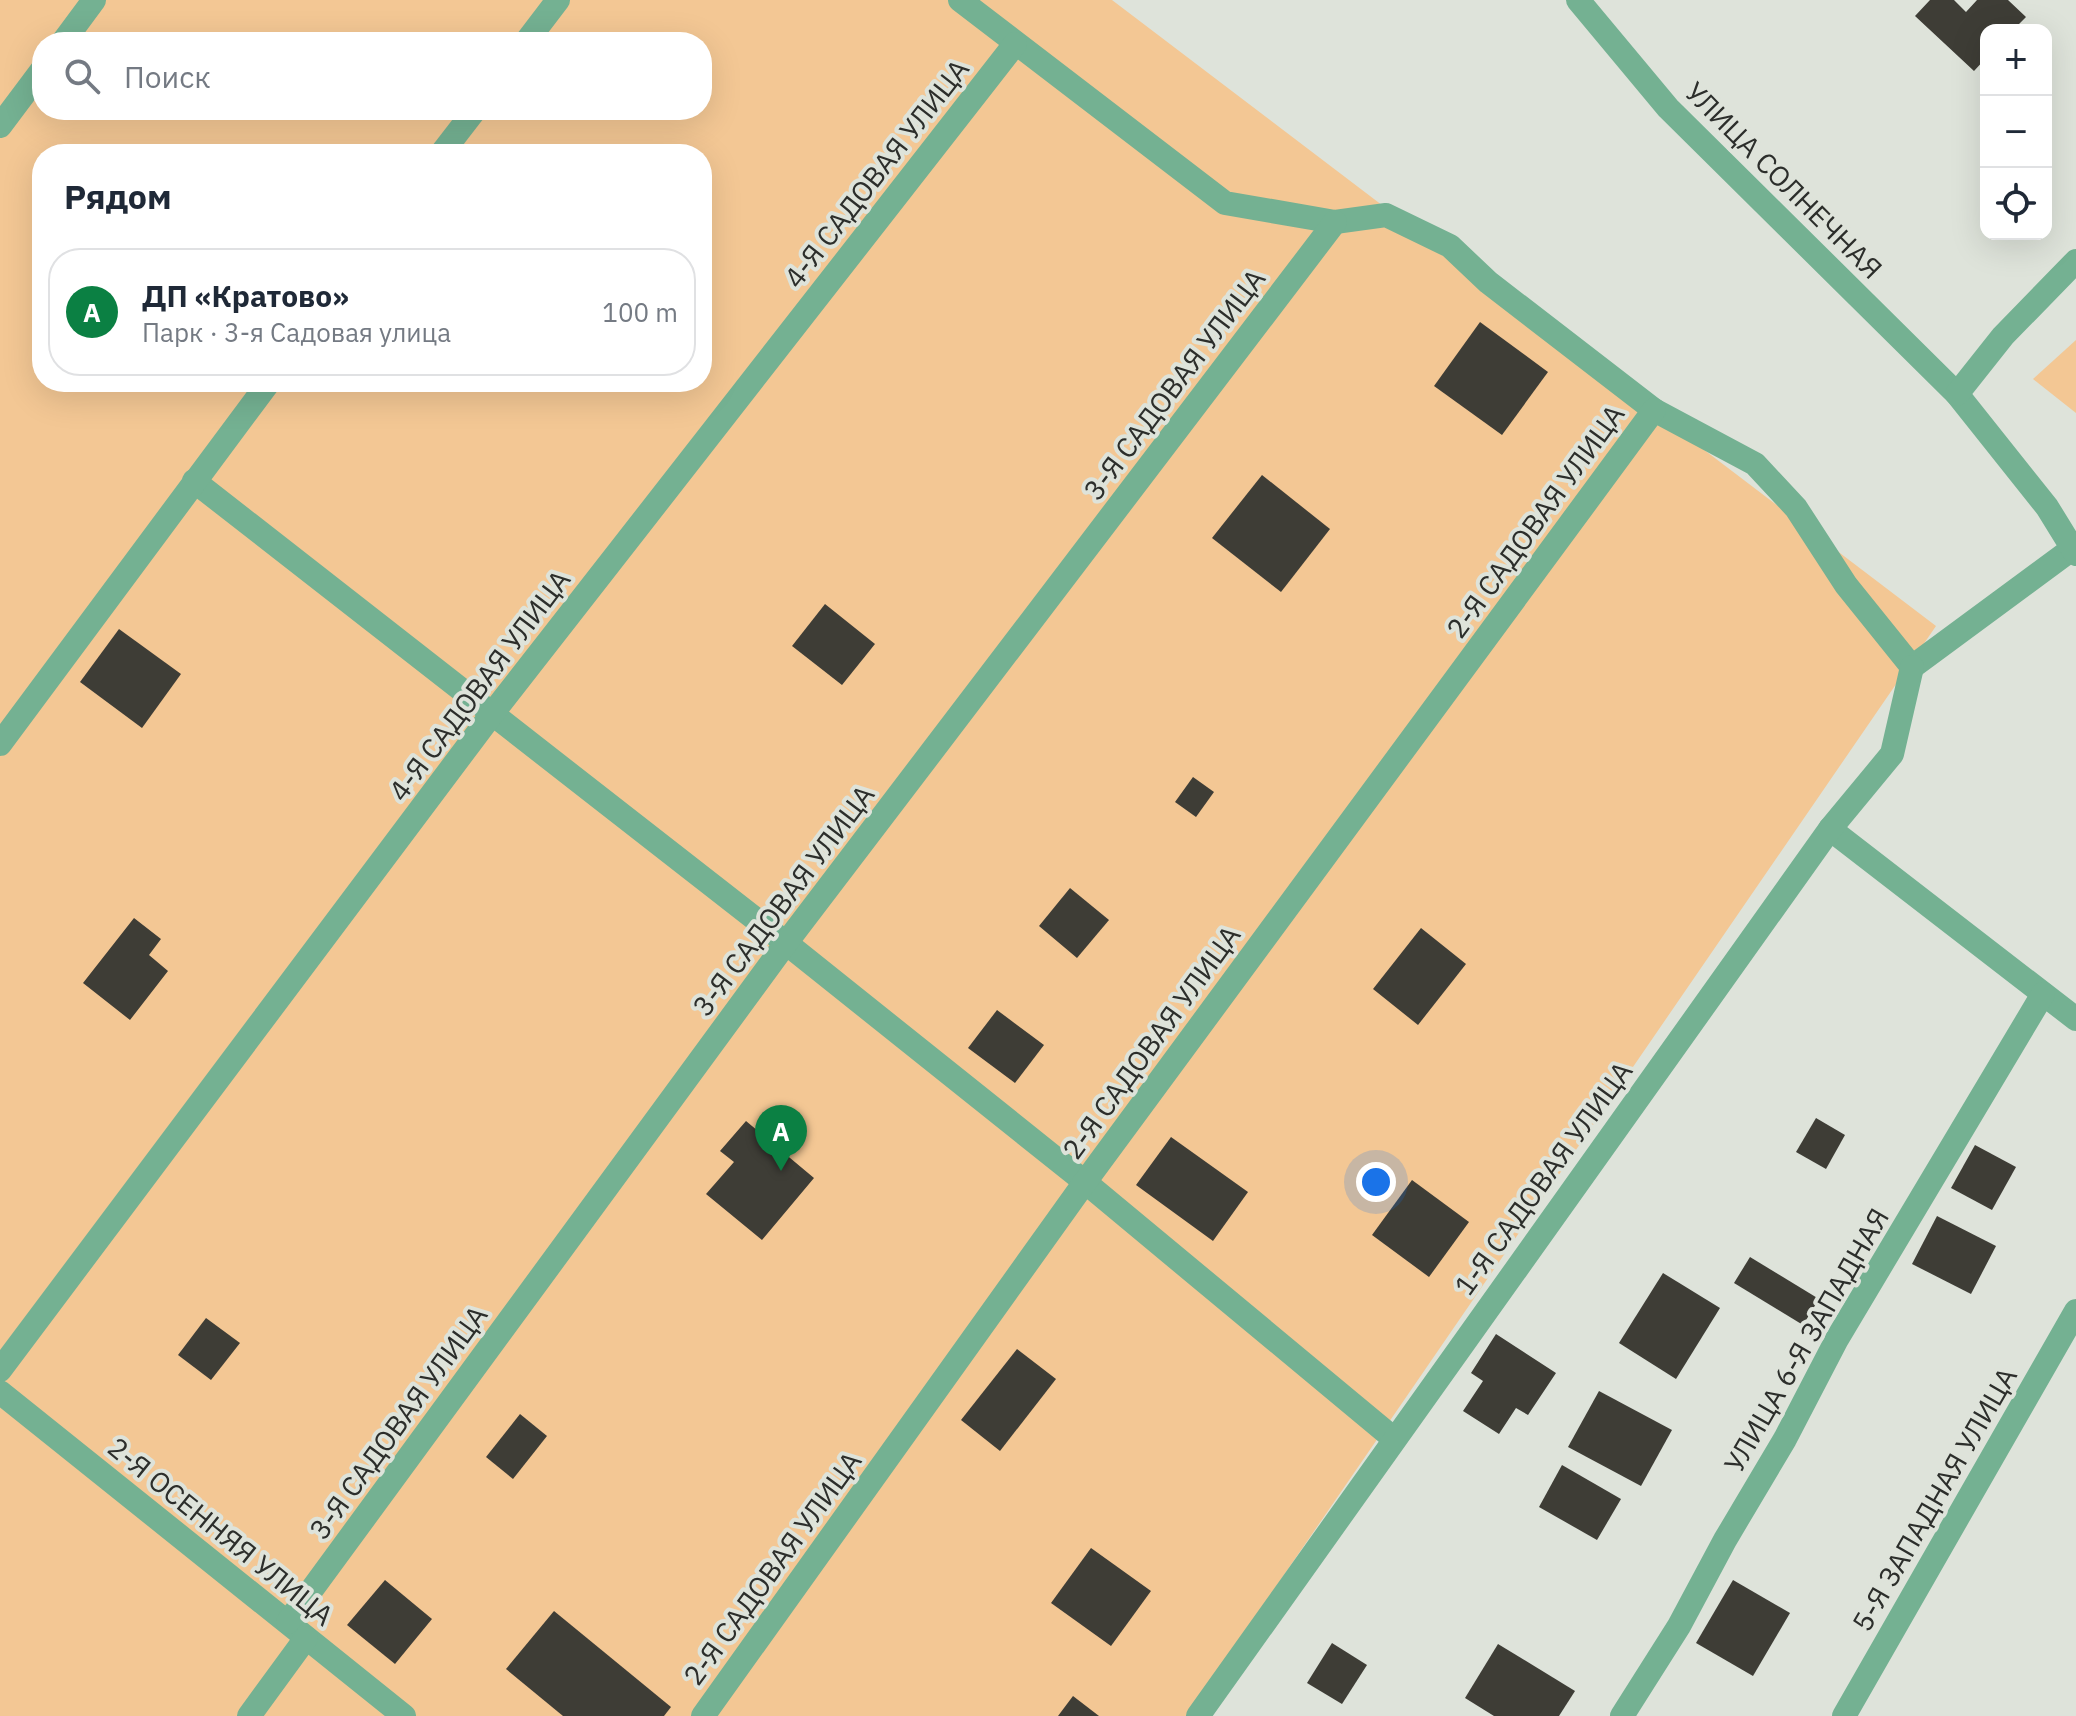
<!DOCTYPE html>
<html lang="ru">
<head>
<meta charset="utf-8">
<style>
	:root { --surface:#fff; --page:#f6f6f7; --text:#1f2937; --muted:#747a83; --line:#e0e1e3; --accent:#0b8043 }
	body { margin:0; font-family:"IBM Plex Sans",sans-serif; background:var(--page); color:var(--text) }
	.controls { position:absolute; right:24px; top:24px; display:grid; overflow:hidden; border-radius:16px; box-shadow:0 8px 32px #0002 }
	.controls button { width:72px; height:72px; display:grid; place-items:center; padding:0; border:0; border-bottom:2px solid var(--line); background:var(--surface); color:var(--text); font:40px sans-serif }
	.you { position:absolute; left:1376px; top:1182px; width:28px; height:28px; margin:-20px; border:6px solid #fff; border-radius:50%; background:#1a73e8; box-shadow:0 0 0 12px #1a73e833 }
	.badge { display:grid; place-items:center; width:52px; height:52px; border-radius:50%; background:var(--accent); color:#fff; font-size:26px; font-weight:700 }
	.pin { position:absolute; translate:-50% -66px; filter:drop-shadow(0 2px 4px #0008) }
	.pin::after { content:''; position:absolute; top:42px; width:28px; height:24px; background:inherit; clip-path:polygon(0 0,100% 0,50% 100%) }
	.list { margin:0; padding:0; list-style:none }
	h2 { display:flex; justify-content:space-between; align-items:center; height:104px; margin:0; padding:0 32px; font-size:34px }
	h2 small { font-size:26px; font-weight:400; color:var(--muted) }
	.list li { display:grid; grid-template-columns:52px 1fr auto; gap:24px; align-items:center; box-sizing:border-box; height:128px; margin:0 16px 16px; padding:0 16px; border:2px solid var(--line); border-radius:32px }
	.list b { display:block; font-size:30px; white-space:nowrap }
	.list p { margin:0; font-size:26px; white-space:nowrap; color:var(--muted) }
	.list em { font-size:26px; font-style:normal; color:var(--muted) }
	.icon { flex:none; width:44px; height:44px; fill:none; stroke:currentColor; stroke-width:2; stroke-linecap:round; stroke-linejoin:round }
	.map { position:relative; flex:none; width:2076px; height:1716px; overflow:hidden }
	.search { position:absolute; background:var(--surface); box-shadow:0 8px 32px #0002; left:32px; top:32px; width:680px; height:88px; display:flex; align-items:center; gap:20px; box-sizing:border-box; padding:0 28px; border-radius:32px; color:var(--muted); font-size:30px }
	.panel { position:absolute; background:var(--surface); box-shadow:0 8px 32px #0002; left:32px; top:144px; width:680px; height:248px; border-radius:32px }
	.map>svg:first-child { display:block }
</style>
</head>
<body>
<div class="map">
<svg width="2076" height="1716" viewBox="0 0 2076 1716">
	<rect width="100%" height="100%" fill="#dee3da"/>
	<g fill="#f3c794" fill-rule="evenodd">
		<path d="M0,0H1112L1936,626L1187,1716H0ZM42,42H702V110H42ZM42,154H702V382H42Z"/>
		<polygon points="2076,340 2076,413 2033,379"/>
	</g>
	<g fill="#3e3d36">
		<polygon points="1930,0 1954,0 1966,12 1977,0 2008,0 2026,17 2013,30 1986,30 1986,58 1974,71 1915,16"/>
		<polygon points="1480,322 1548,372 1502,435 1434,386"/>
		<polygon points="1262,475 1330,529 1281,592 1212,538"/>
		<polygon points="825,604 875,644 842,685 792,646"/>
		<polygon points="119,629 181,674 142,728 80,682"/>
		<polygon points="1193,777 1214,792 1196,817 1175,802"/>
		<polygon points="1070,888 1109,920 1077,958 1039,926"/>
		<polygon points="134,918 161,939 149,955 168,971 130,1020 83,983"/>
		<polygon points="1421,928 1466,964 1418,1025 1373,989"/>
		<polygon points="997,1010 1044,1045 1015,1083 968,1048"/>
		<polygon points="1816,1118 1845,1135 1826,1169 1796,1152"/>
		<polygon points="746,1121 814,1178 762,1240 706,1194 734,1162 720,1151"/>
		<polygon points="1171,1137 1248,1192 1213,1241 1136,1185"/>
		<polygon points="1975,1145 2016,1167 1992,1210 1951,1188"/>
		<polygon points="1412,1180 1469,1222 1429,1277 1372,1235"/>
		<polygon points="1937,1216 1996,1246 1971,1294 1912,1264"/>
		<polygon points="1750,1257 1819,1299 1803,1325 1734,1283"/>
		<polygon points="1663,1273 1720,1308 1676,1379 1619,1343"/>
		<polygon points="206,1318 240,1343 211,1380 178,1355"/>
		<polygon points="1496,1334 1556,1373 1528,1415 1516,1408 1499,1434 1463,1411 1483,1381 1471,1373"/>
		<polygon points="1017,1349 1056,1379 1000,1451 961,1420"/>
		<polygon points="1599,1391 1672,1430 1641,1486 1568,1447"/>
		<polygon points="520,1414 547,1436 513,1479 486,1457"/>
		<polygon points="1562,1465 1621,1499 1597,1540 1539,1507"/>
		<polygon points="1091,1548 1151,1591 1111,1646 1051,1603"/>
		<polygon points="385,1580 432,1619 395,1664 347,1625"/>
		<polygon points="1733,1580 1790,1613 1753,1676 1696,1643"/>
		<polygon points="554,1611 671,1707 664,1716 563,1716 506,1669"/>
		<polygon points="1332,1643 1367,1665 1342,1704 1307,1683"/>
		<polygon points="1498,1644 1575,1691 1559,1716 1494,1716 1465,1698"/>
		<polygon points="1073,1696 1099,1716 1058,1716"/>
	</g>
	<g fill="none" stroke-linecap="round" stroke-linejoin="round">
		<g stroke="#74b192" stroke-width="24">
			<polyline points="960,0 1225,203 1335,222 1386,215 1450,246 1488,282 1654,410 1755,464 1796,508 1846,585 1912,667 2072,549"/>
			<polyline points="1578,0 1668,108 1957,394 2047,507 2076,554"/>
			<polyline points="63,42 94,0"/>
			<polyline points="526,42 558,0"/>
			<polyline points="0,126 42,70"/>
			<polyline points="441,154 475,110"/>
			<polyline points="1957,394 2003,336 2076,261"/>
			<polyline points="194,481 786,943 1085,1182 1393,1438"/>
			<polyline points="0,744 269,382"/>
			<polyline points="1830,829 2076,1019"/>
			<polyline points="0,1370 492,714 1015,44"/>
			<polyline points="0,1392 404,1716"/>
			<polyline points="288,1622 786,943 1335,222"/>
			<polyline points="249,1716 306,1638"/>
			<polyline points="703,1716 1085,1182 1654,410"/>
			<polyline points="1198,1716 1830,829 1892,754 1912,667"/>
			<polyline points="1622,1716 1679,1626 1725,1540 1785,1439 1837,1339 2043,994"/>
			<polyline points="1844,1716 2076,1311"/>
		</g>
	</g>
	<g text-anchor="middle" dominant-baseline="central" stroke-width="8" stroke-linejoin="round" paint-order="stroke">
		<g font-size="28" fill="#2c2e2b" stroke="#dee3da">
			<text transform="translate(876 173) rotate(-52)">4-Я САДОВАЯ УЛИЦА</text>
			<text transform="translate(1784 180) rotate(45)">УЛИЦА СОЛНЕЧНАЯ</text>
			<text transform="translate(1174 384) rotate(-53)">3-Я САДОВАЯ УЛИЦА</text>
			<text transform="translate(1535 521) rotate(-54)">2-Я САДОВАЯ УЛИЦА</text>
			<text transform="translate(479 685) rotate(-53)">4-Я САДОВАЯ УЛИЦА</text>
			<text transform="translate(783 900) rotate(-53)">3-Я САДОВАЯ УЛИЦА</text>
			<text transform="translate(1151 1042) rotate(-54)">2-Я САДОВАЯ УЛИЦА</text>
			<text transform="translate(1543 1178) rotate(-54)">1-Я САДОВАЯ УЛИЦА</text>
			<text transform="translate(1806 1340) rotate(-60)">УЛИЦА 6-Я ЗАПАДНАЯ</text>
			<text transform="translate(398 1422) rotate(-54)">3-Я САДОВАЯ УЛИЦА</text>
			<text transform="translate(1934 1499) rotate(-60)">5-Я ЗАПАДНАЯ УЛИЦА</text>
			<text transform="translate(221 1531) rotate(39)">2-Я ОСЕННЯЯ УЛИЦА</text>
			<text transform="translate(772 1568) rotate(-54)">2-Я САДОВАЯ УЛИЦА</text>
		</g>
	</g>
</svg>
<div class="controls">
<button>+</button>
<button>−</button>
<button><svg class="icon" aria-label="locate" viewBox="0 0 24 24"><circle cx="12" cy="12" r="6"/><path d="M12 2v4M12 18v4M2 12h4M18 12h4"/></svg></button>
</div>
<div class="you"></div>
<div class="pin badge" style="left:781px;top:1171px">A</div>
<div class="search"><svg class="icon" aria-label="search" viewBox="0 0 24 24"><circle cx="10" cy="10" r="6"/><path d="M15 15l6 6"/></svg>Поиск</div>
<section class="panel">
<h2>Рядом<small></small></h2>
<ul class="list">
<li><span class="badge">A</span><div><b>ДП «Кратово»</b><p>Парк · 3-я Садовая улица</p></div><em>100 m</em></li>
</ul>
</section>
</div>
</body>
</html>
